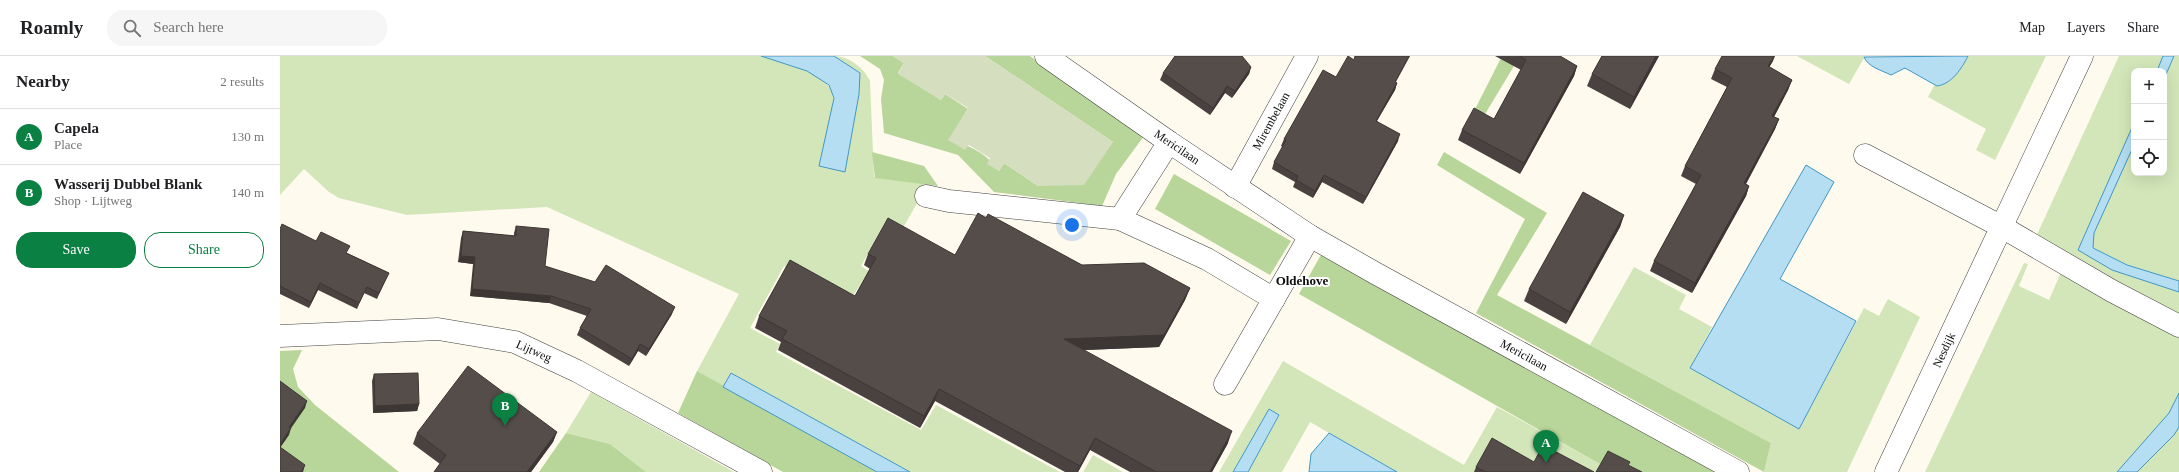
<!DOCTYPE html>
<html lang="en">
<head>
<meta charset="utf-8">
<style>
	:root { --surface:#fff; --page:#f6f6f6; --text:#202124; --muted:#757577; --line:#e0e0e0; --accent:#0b8043 }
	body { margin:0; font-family:Georgia,serif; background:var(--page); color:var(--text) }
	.controls { position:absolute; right:12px; top:12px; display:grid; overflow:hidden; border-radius:8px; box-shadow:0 4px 16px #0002 }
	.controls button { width:36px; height:36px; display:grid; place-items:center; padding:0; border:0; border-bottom:1px solid var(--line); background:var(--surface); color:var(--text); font:20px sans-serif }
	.you { position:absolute; left:792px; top:169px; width:14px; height:14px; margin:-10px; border:3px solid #fff; border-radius:50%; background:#1a73e8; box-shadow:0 0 0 6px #1a73e833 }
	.badge { display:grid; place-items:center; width:26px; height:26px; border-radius:50%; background:var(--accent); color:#fff; font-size:13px; font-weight:700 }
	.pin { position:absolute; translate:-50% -33px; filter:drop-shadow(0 1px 2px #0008) }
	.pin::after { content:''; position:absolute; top:21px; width:14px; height:12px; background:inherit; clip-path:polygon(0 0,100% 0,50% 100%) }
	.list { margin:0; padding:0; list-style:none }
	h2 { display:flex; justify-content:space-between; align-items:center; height:52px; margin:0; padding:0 16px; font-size:17px }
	h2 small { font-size:13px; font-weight:400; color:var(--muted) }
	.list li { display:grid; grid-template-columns:26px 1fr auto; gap:12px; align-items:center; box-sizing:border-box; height:56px; padding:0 16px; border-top:1px solid var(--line) }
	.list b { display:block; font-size:15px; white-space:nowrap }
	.list p { margin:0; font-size:13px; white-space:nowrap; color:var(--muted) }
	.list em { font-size:13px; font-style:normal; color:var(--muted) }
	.actions { display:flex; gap:8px; padding:12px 16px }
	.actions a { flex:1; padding:9px 0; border:1px solid var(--accent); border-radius:16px; text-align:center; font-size:14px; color:var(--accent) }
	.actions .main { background:var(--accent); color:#fff }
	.icon { flex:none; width:22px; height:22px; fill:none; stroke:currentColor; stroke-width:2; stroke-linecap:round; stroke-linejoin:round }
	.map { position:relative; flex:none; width:1899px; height:416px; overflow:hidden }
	header { display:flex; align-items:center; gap:24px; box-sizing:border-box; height:56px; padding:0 20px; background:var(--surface); border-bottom:1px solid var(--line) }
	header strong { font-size:19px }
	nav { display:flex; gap:22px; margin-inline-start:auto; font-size:14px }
	.search { width:280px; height:36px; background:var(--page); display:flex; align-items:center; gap:10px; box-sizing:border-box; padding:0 14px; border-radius:16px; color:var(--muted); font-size:15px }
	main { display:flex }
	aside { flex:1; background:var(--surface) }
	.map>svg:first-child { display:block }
</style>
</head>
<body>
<header>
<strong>Roamly</strong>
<div class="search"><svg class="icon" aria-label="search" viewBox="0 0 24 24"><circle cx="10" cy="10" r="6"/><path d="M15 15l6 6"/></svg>Search here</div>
<nav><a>Map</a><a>Layers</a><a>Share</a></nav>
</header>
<main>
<aside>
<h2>Nearby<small>2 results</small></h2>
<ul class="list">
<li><span class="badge">A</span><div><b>Capela</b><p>Place</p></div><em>130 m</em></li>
<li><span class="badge">B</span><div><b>Wasserij Dubbel Blank</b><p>Shop · Lijtweg</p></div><em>140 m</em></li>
</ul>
<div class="actions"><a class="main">Save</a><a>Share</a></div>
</aside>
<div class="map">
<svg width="1899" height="416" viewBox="0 0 1899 416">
	<rect width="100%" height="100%" fill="#fefaed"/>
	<g fill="#d3e6b9" fill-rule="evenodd">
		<path d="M0,0H481C499,6 555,18 553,43C552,63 543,90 539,110L565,116L579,38L580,17L554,0C569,0 584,12 590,25L594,121L648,128L620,177L604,168L581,210L589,215L569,246L504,210L470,272L500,288L496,296L641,374L656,349L780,416H630L451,317L443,331L417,315L459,238L267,151L127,159L59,142L49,136L24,113L0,139Z"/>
		<polygon points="1517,0 1584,0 1584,2 1569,28"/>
		<polygon points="1688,0 1766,0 1715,104 1696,94 1706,73 1648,41 1655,28 1657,30 1683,9"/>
		<path d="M1839,0H1899V261L1755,183ZM1854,15H1884V117H1854Z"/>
		<polygon points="1744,207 1748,208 1739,230 1769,244 1781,216 1899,281 1899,349 1839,416 1645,416"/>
		<polygon points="1354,211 1406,239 1399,253 1432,271 1410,312 1519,373 1584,252 1599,260 1608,243 1640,261 1567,416 1484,416 1491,387 1310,289"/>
		<polygon points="1003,305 1184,409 1217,351 1334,416 1117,416 1030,366 1002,416 968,416 999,360 989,353 953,416 939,416"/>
		<polygon points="311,336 454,416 366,416 330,388 286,377"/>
		<polygon points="1899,362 1899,416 1841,416"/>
		<polygon points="813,399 843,416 803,416"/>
	</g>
	<g fill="#b8d699">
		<path d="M580,0H613L624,7L618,17L661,44L665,38L688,53L669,84C691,90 705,96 719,115L724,107L758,130L833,86L705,0H750L864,80L836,118L822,150L714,136L678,99L604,77L601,43L604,24L600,13Z"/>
		<polygon points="1222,0 1240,0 1193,78 1186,71"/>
		<polygon points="592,96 644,110 658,130 595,122"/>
		<polygon points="1164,96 1267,157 1217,239 1491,387 1484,416 1196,257 1245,163 1157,109"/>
		<polygon points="894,118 1011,185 990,219 875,153"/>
		<polygon points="1042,197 1436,416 1334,416 1019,238"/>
		<polygon points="22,294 13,313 18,331 35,349 119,416 0,416 0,295"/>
		<polygon points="417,315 597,416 503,416 398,357"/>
		<polygon points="286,377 330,388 366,416 259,416"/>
	</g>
	<polygon fill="#d6dec0" points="613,0 705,0 833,86 804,129 758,130 724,107 719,115 707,108 710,102 689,89 685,94 668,84 688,52 665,38 661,44 618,18 624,7"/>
	<g fill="#b5def2" stroke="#4097c5">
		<polygon points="481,0 554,0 580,17 579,38 565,116 539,110 554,42 549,29 527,15"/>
		<path d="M1688,0C1682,12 1672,28 1657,30L1625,12L1611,19C1601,14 1588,11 1584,1Z"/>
		<polygon points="1883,0 1894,0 1884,23 1884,15 1877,15"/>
		<polygon points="1854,67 1854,89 1814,177 1813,192 1847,209 1899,225 1899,236 1832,214 1798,194"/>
		<polygon points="1526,109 1554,126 1500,223 1576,265 1519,373 1410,312"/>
		<polygon points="451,317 630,416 597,416 443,331"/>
		<polygon points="1899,337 1899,371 1894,379 1857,416 1837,416 1889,357"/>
		<polygon points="989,353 999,359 968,416 953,416"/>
		<polygon points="1049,377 1117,416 1029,416 1031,398"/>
	</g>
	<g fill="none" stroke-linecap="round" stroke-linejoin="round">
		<defs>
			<g id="minor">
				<polyline points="766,0 889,86 1030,180 1095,217 1458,416"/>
				<polyline points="1585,99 1722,171 1832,235 1899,270"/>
				<polyline points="955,131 1027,0"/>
				<polyline points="646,140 669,145 840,163 889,86"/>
				<polyline points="840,163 927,203 994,243"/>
				<polyline points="0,280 158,273 235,286 297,315 481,416"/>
				<polyline points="945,328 1030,180"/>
				<polyline points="1606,416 1802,0"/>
			</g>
		</defs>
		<use href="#minor" stroke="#404040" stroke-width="23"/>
		<use href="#minor" stroke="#fff" stroke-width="22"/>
	</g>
	<g fill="#494240">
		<polygon points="1215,0 1280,0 1297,10 1294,20 1240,118 1178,84 1182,74 1214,63 1241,14"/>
		<polygon points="1322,0 1379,0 1350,53 1307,30 1312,18"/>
		<polygon points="1074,4 1117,27 1115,34 1097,65 1118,85 1083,148 1042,126 1033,142 1013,131 1015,126 992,113 994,106 1003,91 1001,90 1004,83 1056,21"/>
		<polygon points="1493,5 1489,11 1512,24 1508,34 1494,61 1499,63 1495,73 1466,128 1469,130 1466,140 1412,237 1370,215 1374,205 1416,128 1401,120 1405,110 1447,31 1431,23 1435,13"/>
		<polygon points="971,11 969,18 952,42 945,37 930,59 880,24 883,17"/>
		<polygon points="1344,159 1340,171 1286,268 1244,245 1249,233"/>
		<polygon points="706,162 802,209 910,232 905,244 879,291 804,294 948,387 932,416 850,416 810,394 798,416 785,416 655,345 640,372 498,294 501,286 475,272 479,260 575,240 590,213 584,209 588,198 675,199"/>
		<polygon points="236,170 265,210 392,258 366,300 358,295 349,310 297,279 300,272 307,260 269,247 190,240 193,208 178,206 181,182 183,175 234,180 234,177"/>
		<polygon points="0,173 36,185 67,197 109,217 106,223 97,243 84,237 77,253 38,234 29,252 0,238"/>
		<polygon points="94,318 139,348 137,355 93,357 92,325"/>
		<polygon points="277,376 273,386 251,416 154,416 160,408 133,388 137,377"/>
		<polygon points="1254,406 1314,416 1194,416 1196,411"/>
	</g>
	<g fill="#3c3634">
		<polygon points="1129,0 1130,0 1112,33 1115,26"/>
		<polygon points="1376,0 1379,0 1350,53 1354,41"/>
		<polygon points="1494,0 1495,0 1493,5 1484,20 1488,10"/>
		<polygon points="1297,10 1294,20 1240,118 1244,107"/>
		<polygon points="971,11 969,18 952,42 955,35"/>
		<polygon points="1512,24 1508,34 1489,70 1492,60"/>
		<polygon points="1117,27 1115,34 1093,71 1096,65"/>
		<polygon points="947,30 945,37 930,59 933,52"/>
		<polygon points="1499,63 1495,73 1461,137 1464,127"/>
		<polygon points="1120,78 1118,85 1083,148 1086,141"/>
		<polygon points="1044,119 1042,126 1033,142 1035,135"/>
		<polygon points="1469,130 1466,140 1412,237 1415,227"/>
		<polygon points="1344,159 1340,171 1286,268 1290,256"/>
		<polygon points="181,200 195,201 193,208 178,206"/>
		<polygon points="40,227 38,234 29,252 31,246"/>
		<polygon points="910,232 905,244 879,291 780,295 784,283"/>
		<polygon points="192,233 271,240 269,247 190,240"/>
		<polygon points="395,251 392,258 366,300 369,293"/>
		<polygon points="360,288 358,295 349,310 352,303"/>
		<polygon points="659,333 655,345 640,372 644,360"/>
		<polygon points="27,345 25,352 7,378 9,371"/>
		<polygon points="139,348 137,355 93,357 95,350"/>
		<polygon points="11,372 9,379 0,392 0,388"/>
		<polygon points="952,375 948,387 932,416 930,416"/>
		<polygon points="277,376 273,386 251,416 247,416"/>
		<polygon points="815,382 810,394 798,416 797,416 800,410"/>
		<polygon points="25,409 23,416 21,416"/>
	</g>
	<g fill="#554d4a" stroke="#3c3634">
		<polygon points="895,0 962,0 971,11 955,35 947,30 933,52 883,17"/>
		<polygon points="1068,0 1074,4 1075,0 1129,0 1115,26 1117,27 1096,65 1120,78 1086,141 1044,119 1035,135 1016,124 1018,120 994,106 1006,84 1004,83 1043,14 1056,21"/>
		<polygon points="1239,0 1280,0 1297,10 1244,107 1182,74 1194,52 1214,63 1246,4"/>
		<polygon points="1322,0 1376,0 1354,41 1312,18"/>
		<polygon points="1442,0 1494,0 1488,10 1512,24 1492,60 1499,63 1464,127 1469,130 1415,227 1374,205 1421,119 1405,110 1452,22 1435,13"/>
		<polygon points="1303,136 1344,159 1290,256 1249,233"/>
		<polygon points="698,157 706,162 708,158 802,209 864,207 910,232 884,279 784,283 952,375 930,416 876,416 815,382 800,410 659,333 644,360 502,283 507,275 479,260 510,204 575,240 596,202 588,198 608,162 675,199"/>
		<polygon points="2,168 36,185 41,176 70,190 66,197 109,217 99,237 87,231 79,247 40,227 31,246 0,230 0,173"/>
		<polygon points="236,170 269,173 265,210 315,226 326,209 395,251 369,293 360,288 352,303 300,272 311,253 271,240 192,233 195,201 181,200 183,175 236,180"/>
		<polygon points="188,310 277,376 247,416 154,416 166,399 137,377"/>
		<polygon points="138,317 139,348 95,350 94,318"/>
		<polygon points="0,325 27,345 9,371 11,372 0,388"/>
		<polygon points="1212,382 1254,406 1263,389 1314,416 1206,416 1196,411"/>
		<polygon points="0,391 25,409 21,416 0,416"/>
		<polygon points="1328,395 1350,406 1348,409 1362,416 1316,416"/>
	</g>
	<g text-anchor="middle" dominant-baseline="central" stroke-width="4" stroke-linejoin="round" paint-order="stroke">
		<g font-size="12" fill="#0d0d0d" stroke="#fff">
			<text transform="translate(991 65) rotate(-61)">Mirembelaan</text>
			<text transform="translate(897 91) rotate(34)">Mericilaan</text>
			<text transform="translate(1664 294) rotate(-65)">Nesdijk</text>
			<text transform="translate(254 295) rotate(24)">Lijtweg</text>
			<text transform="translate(1244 299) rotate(29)">Mericilaan</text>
		</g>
		<g font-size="13" font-weight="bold" fill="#0d0d0d" stroke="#fff">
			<text x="1022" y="224">Oldehove</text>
		</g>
	</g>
</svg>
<div class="controls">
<button>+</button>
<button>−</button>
<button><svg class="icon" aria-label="locate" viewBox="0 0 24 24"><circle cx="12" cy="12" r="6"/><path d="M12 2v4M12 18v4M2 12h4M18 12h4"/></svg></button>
</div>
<div class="you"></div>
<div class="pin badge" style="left:1266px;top:407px">A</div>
<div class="pin badge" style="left:225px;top:370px">B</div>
</div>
</main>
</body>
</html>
